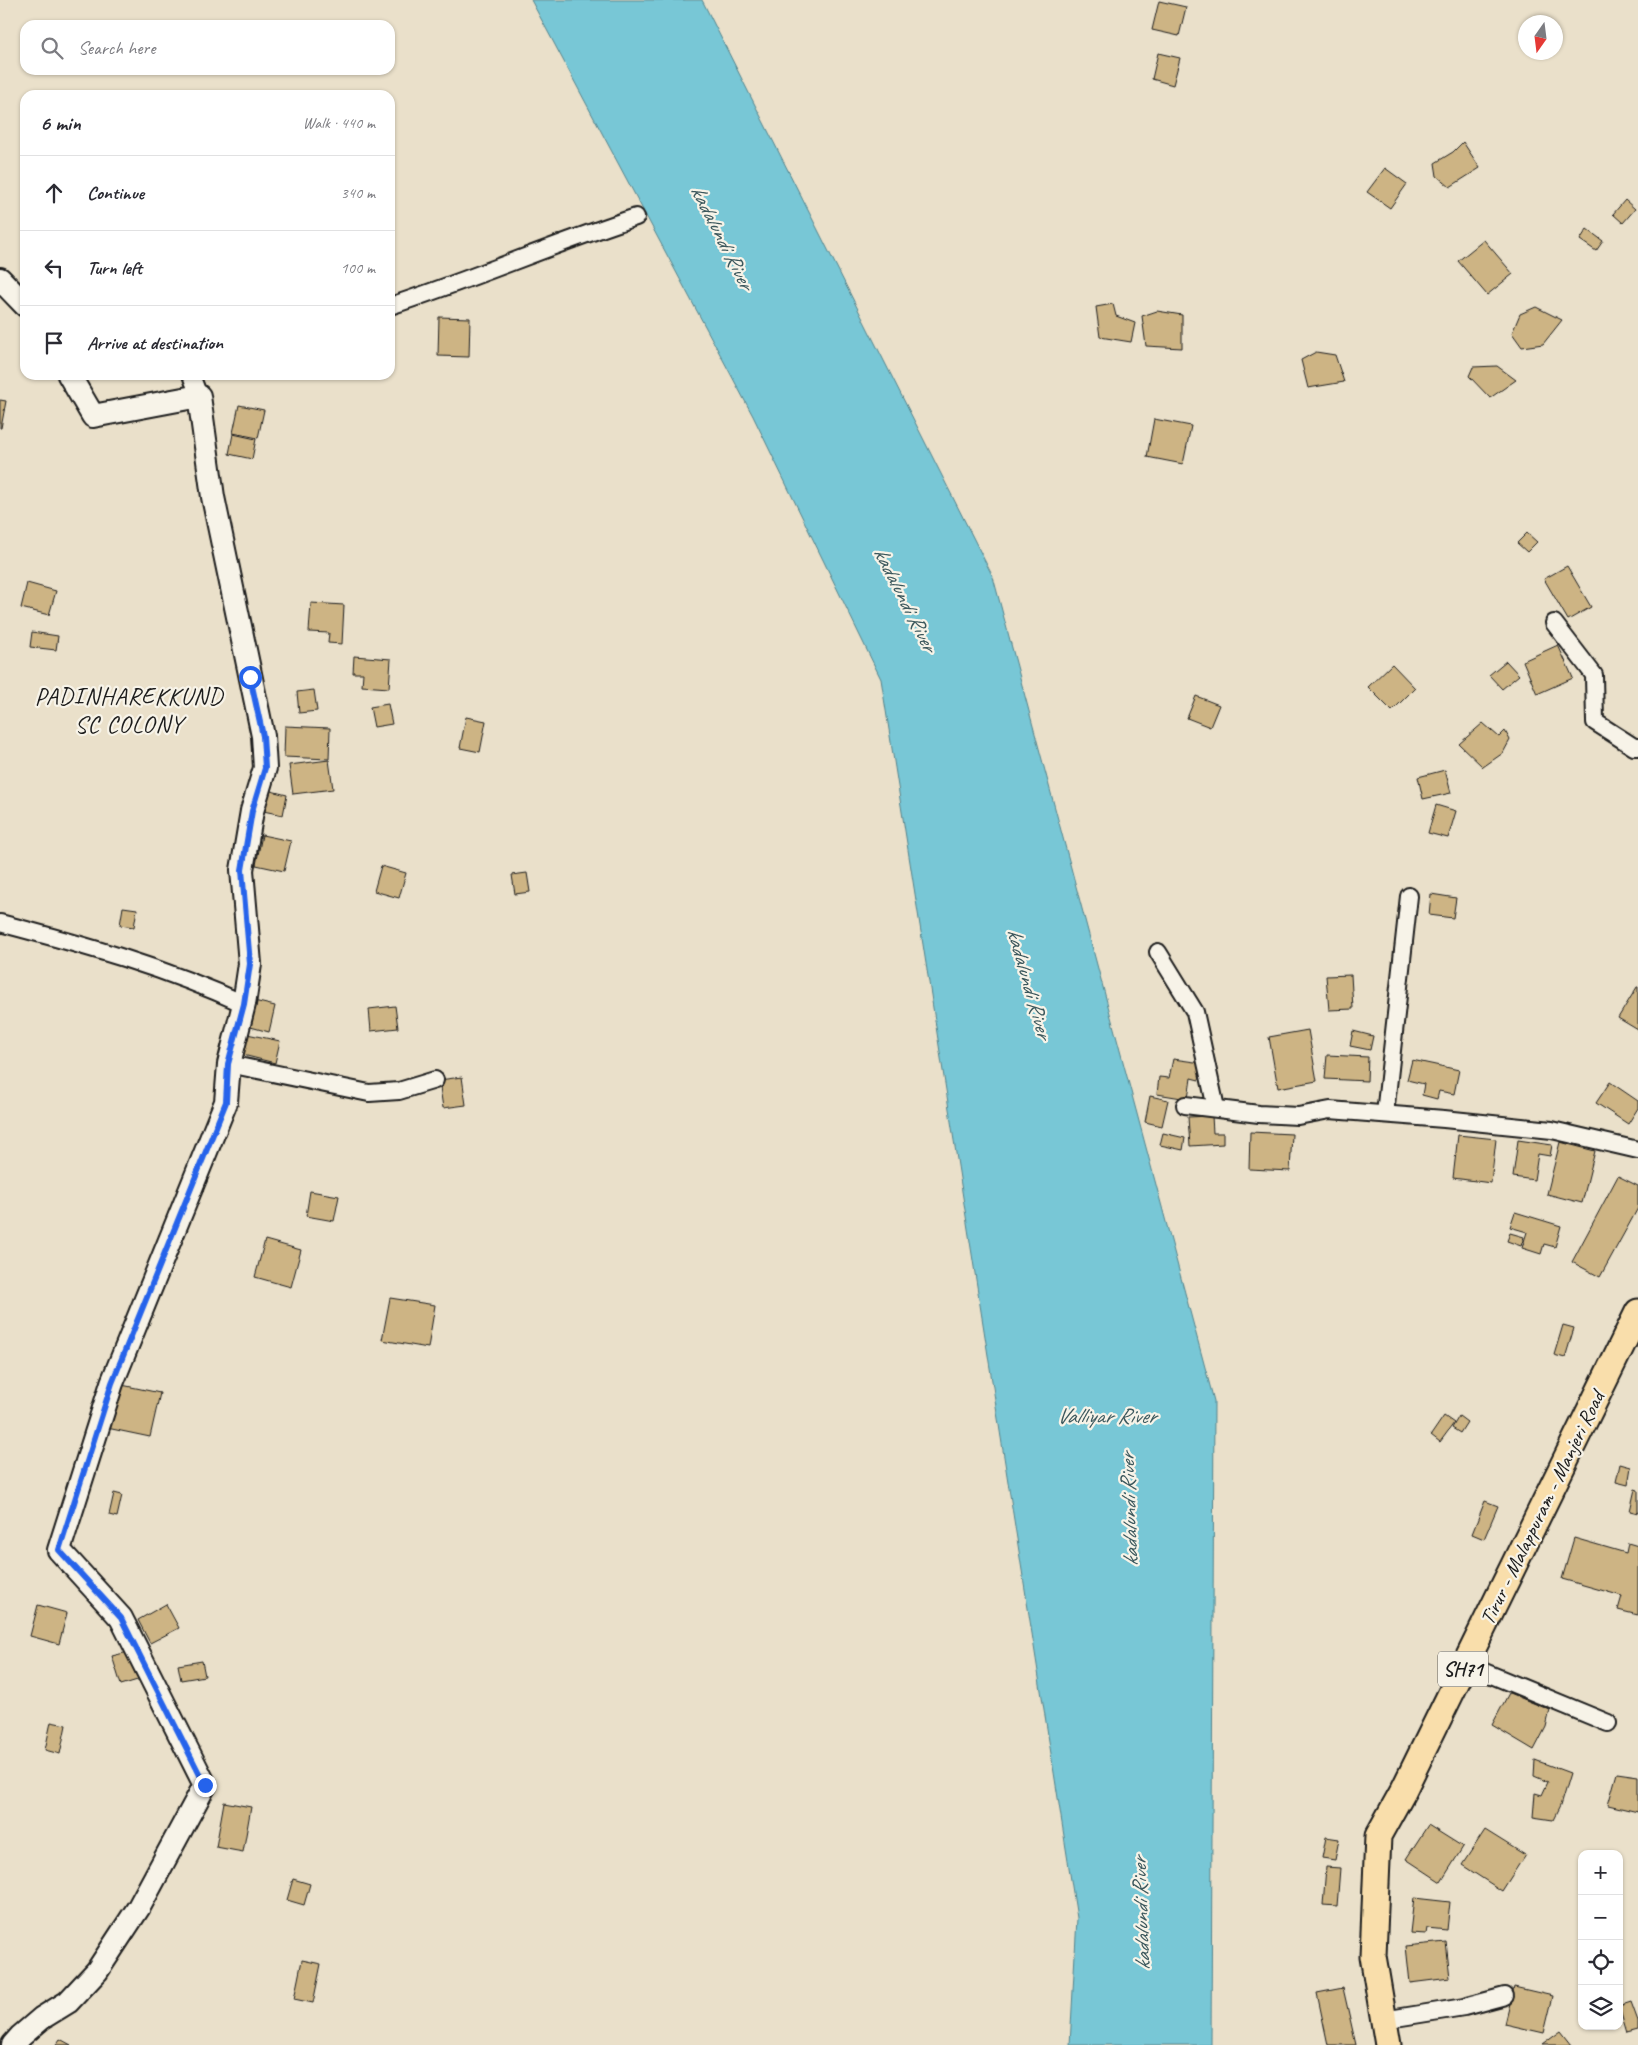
<!DOCTYPE html>
<html lang="en">
<head>
<meta charset="utf-8">
<style>
	:root { --surface:#fff; --page:#f7f7f7; --text:#2b2b33; --muted:#7c7c81; --line:#e1e1e2 }
	body { margin:0; font-family:Caveat,sans-serif; background:var(--page); color:var(--text) }
	.controls { position:absolute; right:15px; bottom:15px; display:grid; overflow:hidden; border-radius:10px; box-shadow:0 1px 4px #0004 }
	.controls button { width:45px; height:45px; display:grid; place-items:center; padding:0; border:0; border-bottom:1px solid var(--line); background:var(--surface); color:var(--text); font:25px sans-serif }
	.compass { position:absolute; left:1518px; top:15px; width:45px; height:45px; border-radius:50%; background:var(--surface); box-shadow:0 1px 4px #0004; rotate:194deg }
	.stop { position:absolute; width:15px; height:15px; margin:-11px; border:4px solid #2563eb; border-radius:50%; background:#fff }
	.stop.end { background:#2563eb; border-color:#fff; box-shadow:0 1px 5px #0008 }
	.list { margin:0; padding:0; list-style:none }
	h2 { display:flex; justify-content:space-between; align-items:center; height:65px; margin:0; padding:0 20px; font-size:21px }
	h2 small { font-size:16px; font-weight:400; color:var(--muted) }
	.list li { display:grid; grid-template-columns:32px 1fr auto; gap:15px; align-items:center; box-sizing:border-box; height:75px; padding:0 20px; border-top:1px solid var(--line) }
	.list b { display:block; font-size:19px; white-space:nowrap }
	.list em { font-size:16px; font-style:normal; color:var(--muted) }
	.icon { flex:none; width:28px; height:28px; fill:none; stroke:currentColor; stroke-width:2; stroke-linecap:round; stroke-linejoin:round }
	.map { position:relative; flex:none; width:1638px; height:2045px; overflow:hidden }
	.search { position:absolute; background:var(--surface); box-shadow:0 1px 4px #0004; left:20px; top:20px; width:375px; height:55px; display:flex; align-items:center; gap:12px; box-sizing:border-box; padding:0 18px; border-radius:15px; color:var(--muted); font-size:19px }
	.panel { position:absolute; background:var(--surface); box-shadow:0 1px 4px #0004; left:20px; top:90px; width:375px; height:290px; border-radius:15px }
	.map>svg:first-child { display:block }
</style>
</head>
<body>
<div class="map">
<svg width="1638" height="2045" viewBox="0 0 1638 2045">
	<rect width="100%" height="100%" fill="#eae0ca"/>
	<filter id="ink" filterUnits="userSpaceOnUse"><feTurbulence type="fractalNoise" baseFrequency=".02" numOctaves="2"/><feDisplacementMap in="SourceGraphic" scale="10" xChannelSelector="R" yChannelSelector="G"/><feConvolveMatrix kernelMatrix="1 2 1 2 8 2 1 2 1" color-interpolation-filters="sRGB"/></filter>
	<g filter="url(#ink)">
		<polygon fill="#78c7d6" stroke="#53838c" points="531,0 702,0 993,577 1214,1401 1211,2045 1070,2045 1077,1918 881,679 753,416"/>
		<g fill="#cdb484" stroke="#1c1c1c">
			<polygon points="1159,1 1186,7 1179,36 1152,30"/>
			<polygon points="1158,53 1180,58 1173,85 1152,79"/>
			<polygon points="1463,142 1480,168 1450,187 1437,176 1435,163 1453,152"/>
			<polygon points="1385,168 1407,184 1390,208 1367,192"/>
			<polygon points="1625,200 1635,209 1623,223 1613,214"/>
			<polygon points="1587,229 1603,241 1596,251 1580,240"/>
			<polygon points="1484,240 1513,274 1487,295 1458,261"/>
			<polygon points="1113,304 1116,316 1135,323 1131,342 1100,337 1096,307"/>
			<polygon points="1536,307 1562,320 1543,344 1522,347 1512,333 1520,314"/>
			<polygon points="1157,311 1182,315 1182,348 1146,346 1142,316"/>
			<polygon points="439,317 470,318 469,357 438,356"/>
			<polygon points="1316,352 1335,355 1344,382 1308,388 1301,360"/>
			<polygon points="1497,366 1516,380 1490,398 1469,376 1473,367"/>
			<polygon points="0,400 6,401 1,428 0,428"/>
			<polygon points="239,405 264,410 258,438 233,433"/>
			<polygon points="1154,419 1191,426 1183,464 1147,457"/>
			<polygon points="233,434 256,439 252,459 229,454"/>
			<polygon points="1527,533 1537,542 1527,552 1517,543"/>
			<polygon points="1567,566 1591,607 1568,620 1544,579"/>
			<polygon points="27,583 56,591 49,615 21,608"/>
			<polygon points="311,603 344,605 342,644 328,643 329,633 309,632"/>
			<polygon points="32,632 58,636 56,650 30,647"/>
			<polygon points="1558,645 1573,678 1537,694 1523,661"/>
			<polygon points="354,656 391,659 389,688 362,686 363,673 353,673"/>
			<polygon points="1506,661 1519,675 1502,689 1489,675"/>
			<polygon points="1392,664 1415,688 1392,711 1368,687"/>
			<polygon points="314,690 317,711 299,713 297,692"/>
			<polygon points="1196,696 1219,705 1210,727 1187,718"/>
			<polygon points="388,704 392,724 374,727 370,707"/>
			<polygon points="466,717 486,721 480,752 460,748"/>
			<polygon points="1483,723 1499,737 1505,731 1510,740 1503,753 1483,767 1459,744"/>
			<polygon points="285,726 330,728 329,759 284,757"/>
			<polygon points="329,760 333,789 293,794 289,765"/>
			<polygon points="1445,770 1451,793 1423,799 1418,777"/>
			<polygon points="267,790 287,795 283,815 263,811"/>
			<polygon points="1436,805 1456,811 1448,838 1428,833"/>
			<polygon points="262,835 291,841 284,871 256,865"/>
			<polygon points="381,866 406,873 399,898 374,891"/>
			<polygon points="527,873 530,892 515,894 512,875"/>
			<polygon points="1431,894 1456,898 1453,918 1429,915"/>
			<polygon points="123,907 137,909 134,927 120,925"/>
			<polygon points="1351,975 1353,1009 1329,1010 1326,976"/>
			<polygon points="1637,987 1638,987 1638,1030 1618,1018"/>
			<polygon points="254,1001 275,1006 269,1032 247,1026"/>
			<polygon points="395,1006 398,1028 371,1031 369,1009"/>
			<polygon points="1308,1030 1317,1081 1278,1088 1269,1037"/>
			<polygon points="1353,1031 1373,1036 1370,1050 1350,1046"/>
			<polygon points="247,1034 280,1041 275,1063 243,1055"/>
			<polygon points="1327,1055 1368,1057 1367,1081 1325,1079"/>
			<polygon points="1173,1059 1202,1063 1199,1080 1191,1078 1188,1099 1157,1094 1159,1077 1169,1078"/>
			<polygon points="1412,1060 1459,1070 1454,1094 1439,1091 1437,1099 1422,1095 1424,1084 1407,1080"/>
			<polygon points="462,1077 466,1105 443,1108 439,1080"/>
			<polygon points="1610,1082 1638,1101 1638,1108 1628,1124 1596,1103"/>
			<polygon points="1150,1096 1168,1100 1162,1126 1145,1122"/>
			<polygon points="1212,1116 1213,1133 1223,1133 1223,1144 1190,1146 1188,1117"/>
			<polygon points="1250,1132 1292,1134 1290,1171 1249,1169"/>
			<polygon points="1163,1133 1185,1138 1183,1150 1160,1145"/>
			<polygon points="1458,1135 1496,1139 1491,1183 1453,1178"/>
			<polygon points="1518,1140 1552,1145 1550,1156 1538,1154 1534,1180 1513,1177"/>
			<polygon points="1560,1142 1595,1151 1582,1203 1547,1194"/>
			<polygon points="1618,1176 1638,1186 1638,1208 1600,1277 1572,1262"/>
			<polygon points="310,1191 339,1196 334,1221 306,1216"/>
			<polygon points="1515,1212 1561,1226 1555,1247 1544,1244 1541,1254 1522,1248 1527,1232 1510,1227"/>
			<polygon points="1510,1233 1524,1237 1521,1246 1507,1241"/>
			<polygon points="265,1240 301,1250 291,1287 255,1277"/>
			<polygon points="390,1298 435,1305 428,1348 382,1340"/>
			<polygon points="1563,1325 1574,1328 1565,1358 1554,1355"/>
			<polygon points="117,1384 160,1393 150,1437 107,1428"/>
			<polygon points="1444,1416 1454,1423 1440,1442 1431,1435"/>
			<polygon points="1459,1416 1467,1422 1460,1433 1452,1428"/>
			<polygon points="1620,1464 1631,1467 1628,1485 1616,1482"/>
			<polygon points="1635,1489 1638,1490 1638,1513 1630,1511"/>
			<polygon points="114,1493 122,1495 117,1517 109,1515"/>
			<polygon points="1485,1501 1498,1506 1484,1539 1472,1534"/>
			<polygon points="1574,1538 1626,1553 1628,1543 1638,1546 1638,1615 1618,1610 1622,1596 1562,1579"/>
			<polygon points="166,1604 179,1628 150,1643 138,1620"/>
			<polygon points="38,1605 67,1613 59,1644 30,1636"/>
			<polygon points="136,1650 144,1678 121,1685 112,1656"/>
			<polygon points="202,1661 205,1676 181,1680 178,1665"/>
			<polygon points="1509,1693 1550,1710 1546,1727 1534,1750 1492,1725"/>
			<polygon points="51,1722 66,1725 60,1754 45,1750"/>
			<polygon points="1535,1760 1570,1773 1560,1806 1553,1820 1533,1817 1535,1793 1542,1795 1548,1782 1534,1776"/>
			<polygon points="1617,1773 1638,1776 1638,1812 1608,1805"/>
			<polygon points="224,1802 251,1807 243,1852 216,1847"/>
			<polygon points="1428,1825 1463,1847 1441,1882 1406,1859"/>
			<polygon points="1485,1830 1525,1855 1502,1891 1462,1865"/>
			<polygon points="1326,1837 1339,1839 1335,1860 1322,1858"/>
			<polygon points="1326,1867 1340,1868 1337,1906 1323,1905"/>
			<polygon points="293,1879 310,1884 304,1905 287,1900"/>
			<polygon points="1414,1898 1450,1902 1447,1930 1427,1928 1426,1934 1410,1933"/>
			<polygon points="1446,1942 1450,1978 1410,1983 1406,1946"/>
			<polygon points="302,1960 321,1964 313,2003 294,1999"/>
			<polygon points="1514,1987 1553,1996 1544,2033 1505,2024"/>
			<polygon points="1343,1988 1356,2045 1328,2045 1317,1993"/>
			<polygon points="1631,2002 1638,2021 1638,2030 1627,2033 1619,2006"/>
			<polygon points="1561,2031 1572,2045 1542,2045"/>
			<polygon points="60,2039 71,2045 56,2045"/>
		</g>
		<g fill="none" stroke-linecap="round" stroke-linejoin="round">
			<defs>
				<g id="street">
					<path d="M390,306C473,279 553,244 636,217"/>
					<polyline points="191,375 199,396"/>
					<polyline points="1554,623 1594,675 1595,722 1634,747 1638,747"/>
					<path d="M0,923C84,945 166,968 244,1004"/>
					<polyline points="1158,952 1195,1012 1216,1108"/>
					<polyline points="229,1064 369,1093 399,1091 435,1080"/>
					<polyline points="1185,1105 1259,1114 1298,1116 1330,1110 1444,1119 1552,1130 1638,1150"/>
					<polyline points="1385,1114 1409,896"/>
					<polyline points="1465,1664 1608,1723"/>
					<polyline points="1383,2020 1464,2007 1505,1996"/>
				</g>
				<g id="secondary">
					<polyline points="0,279 25,305"/>
					<polyline points="13,2045 21,2036 42,2018 68,2002 97,1971 139,1907 205,1785 121,1618 59,1550 112,1383 226,1102 229,1064 244,1004 250,964 242,870 252,811 265,768 263,736 213,497 199,396 93,416 69,375"/>
				</g>
				<polyline id="primary" points="1388,2045 1373,1956 1378,1836 1403,1791 1638,1312"/>
			</defs>
			<use href="#street" stroke="#1c1c1c" stroke-width="20"/>
			<use href="#secondary" stroke="#1c1c1c" stroke-width="26"/>
			<use href="#primary" stroke="#1c1c1c" stroke-width="29"/>
			<use href="#street" stroke="#f7f3e8" stroke-width="16"/>
			<use href="#secondary" stroke="#f7f3e8" stroke-width="22"/>
			<use href="#primary" stroke="#f9deab" stroke-width="25"/>
		</g>
	</g>
	<g fill="none" stroke-linecap="round" stroke-linejoin="round" filter="url(#ink)">
		<polyline stroke="#2563eb" stroke-width="6" points="205,1785 121,1618 59,1550 112,1383 226,1102 228,1064 244,1004 250,964 242,870 252,811 265,768 263,736 250,677"/>
	</g>
	<g text-anchor="middle" dominant-baseline="central" stroke-width="4.5" stroke-linejoin="round" paint-order="stroke">
		<rect fill="#f7f3e8" stroke="#5e5c59" stroke-width="1" x="1438" y="1651.5" width="50" height="35" rx="4"/>
		<g font-size="20" font-weight="bold" fill="#1c1c1c">
			<text x="1463" y="1669">SH71</text>
		</g>
		<g font-size="21" fill="#1c1c1c" stroke="#f7f3e8">
			<text transform="translate(1542 1508) rotate(-64)">Tirur - Malappuram - Manjeri Road</text>
		</g>
		<g font-size="22" font-style="italic" fill="#3c585d" stroke="#f7f3e8">
			<text transform="translate(722 237) rotate(63)">kadalundi River</text>
			<text transform="translate(905 599) rotate(63)">kadalundi River</text>
			<text transform="translate(1029 983) rotate(74)">kadalundi River</text>
			<text x="1106" y="1416">Valliyar River</text>
			<text transform="translate(1129 1510) rotate(-92)">kadalundi River</text>
			<text transform="translate(1141 1914) rotate(-92)">kadalundi River</text>
		</g>
		<g font-size="24" letter-spacing="1" fill="#1c1c1c" stroke="#f7f3e8">
			<text x="129" y="696">PADINHAREKKUND<tspan x="129" dy="28">SC COLONY</tspan></text>
		</g>
	</g>
</svg>
<div class="controls">
<button>+</button>
<button>−</button>
<button><svg class="icon" aria-label="locate" viewBox="0 0 24 24"><circle cx="12" cy="12" r="6"/><path d="M12 2v4M12 18v4M2 12h4M18 12h4"/></svg></button>
<button><svg class="icon" aria-label="layers" viewBox="0 0 24 24"><path d="M12 4l9 5-9 5-9-5zM3 14l9 5 9-5"/></svg></button>
</div>
<svg class="compass" viewBox="-18 -18 36 36"><path d="M0-13l5 13h-10z" fill="#e53935"/><path d="M0 13l5-13h-10z" fill="#7c7c81"/></svg>
<div class="stop" style="left:250px;top:677px"></div>
<div class="stop end" style="left:205px;top:1785px"></div>
<div class="search"><svg class="icon" aria-label="search" viewBox="0 0 24 24"><circle cx="10" cy="10" r="6"/><path d="M15 15l6 6"/></svg>Search here</div>
<section class="panel">
<h2>6 min<small>Walk · 440 m</small></h2>
<ul class="list">
<li><svg class="icon" aria-label="ahead" viewBox="0 0 24 24"><path d="M12 20V5M6 11l6-6 6 6"/></svg><div><b>Continue</b></div><em>340 m</em></li>
<li><svg class="icon" aria-label="left" viewBox="0 0 24 24"><path d="M17 20v-9H6M10 6l-5 5 5 5"/></svg><div><b>Turn left</b></div><em>100 m</em></li>
<li><svg class="icon" aria-label="arrive" viewBox="0 0 24 24"><path d="M6 21V4h12l-3 4 3 4H6"/></svg><div><b>Arrive at destination</b></div></li>
</ul>
</section>
</div>
</body>
</html>
